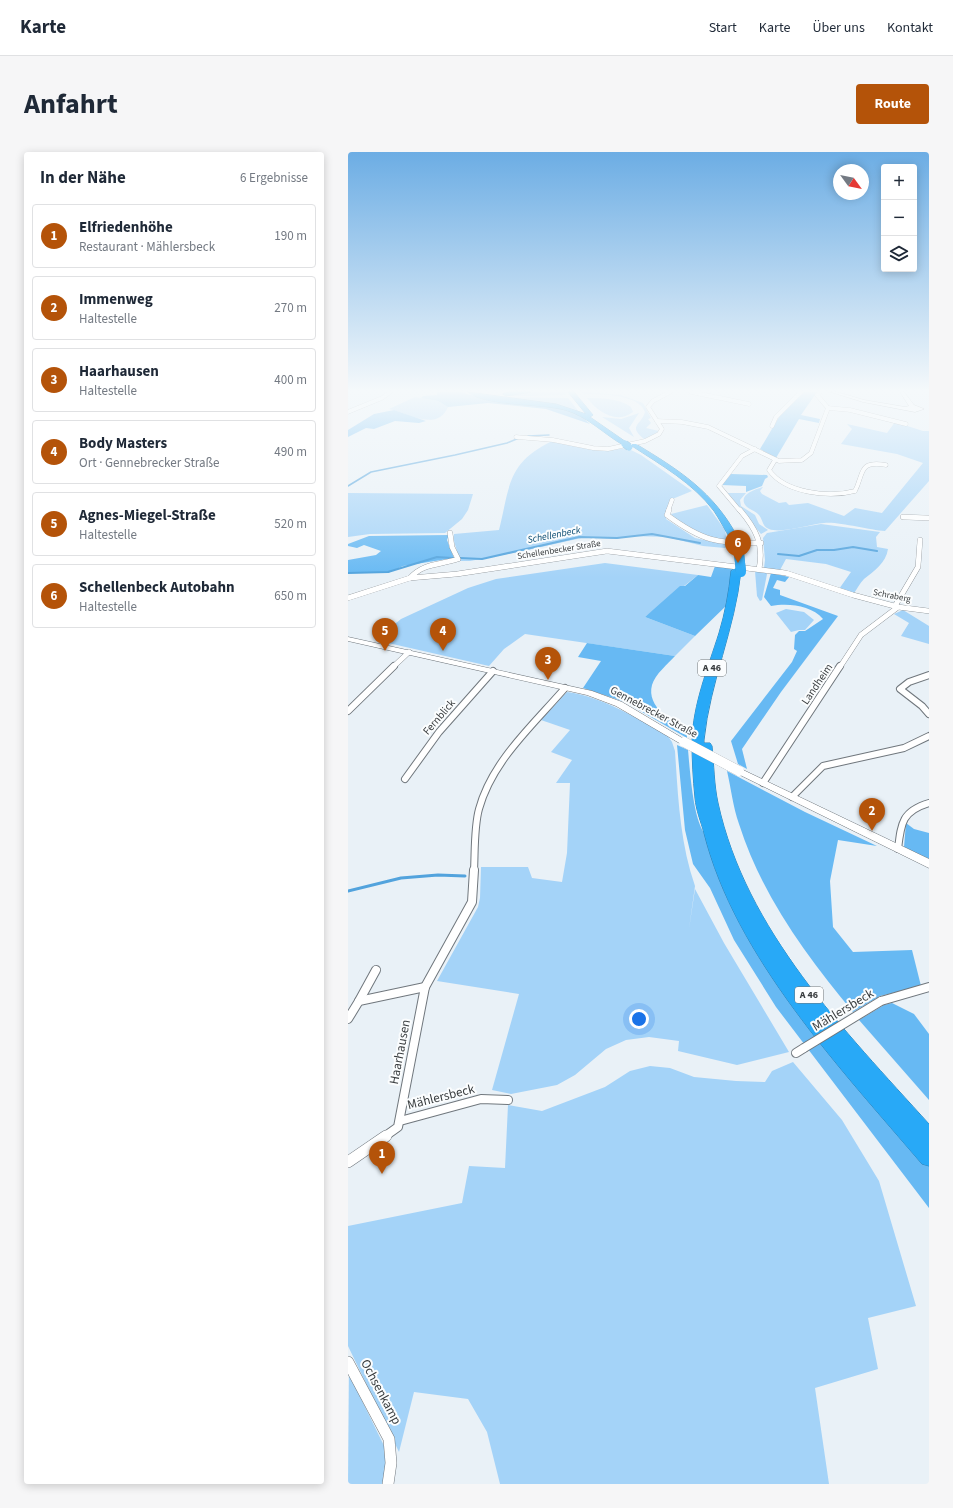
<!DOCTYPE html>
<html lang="de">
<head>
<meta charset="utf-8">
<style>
	:root { --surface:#fff; --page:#f6f6f7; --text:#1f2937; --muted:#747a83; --line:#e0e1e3; --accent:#b45309 }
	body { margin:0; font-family:"Source Sans 3",sans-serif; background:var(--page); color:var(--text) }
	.controls { position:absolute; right:12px; top:12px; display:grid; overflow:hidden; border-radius:4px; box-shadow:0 2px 10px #0003 }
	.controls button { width:36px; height:36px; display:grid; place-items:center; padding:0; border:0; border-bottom:1px solid var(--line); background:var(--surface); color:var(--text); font:20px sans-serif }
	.compass { position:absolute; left:485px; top:12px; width:36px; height:36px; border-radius:50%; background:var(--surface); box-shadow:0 2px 10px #0003; rotate:123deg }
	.you { position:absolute; left:291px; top:867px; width:14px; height:14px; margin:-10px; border:3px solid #fff; border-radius:50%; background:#1a73e8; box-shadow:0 0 0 6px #1a73e833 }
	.badge { display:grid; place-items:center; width:26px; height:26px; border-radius:50%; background:var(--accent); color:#fff; font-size:13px; font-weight:700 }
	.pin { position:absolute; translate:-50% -33px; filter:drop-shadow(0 1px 2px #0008) }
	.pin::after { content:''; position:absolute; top:21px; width:14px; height:12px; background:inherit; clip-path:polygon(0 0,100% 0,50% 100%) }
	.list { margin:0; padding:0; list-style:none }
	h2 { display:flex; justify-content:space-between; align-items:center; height:52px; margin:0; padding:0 16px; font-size:17px }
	h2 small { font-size:13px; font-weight:400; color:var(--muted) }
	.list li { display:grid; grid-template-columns:26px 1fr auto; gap:12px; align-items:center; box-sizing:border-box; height:64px; margin:0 8px 8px; padding:0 8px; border:1px solid var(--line); border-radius:4px }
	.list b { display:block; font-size:15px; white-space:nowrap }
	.list p { margin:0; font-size:13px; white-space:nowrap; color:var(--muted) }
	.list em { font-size:13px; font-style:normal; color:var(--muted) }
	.icon { flex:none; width:22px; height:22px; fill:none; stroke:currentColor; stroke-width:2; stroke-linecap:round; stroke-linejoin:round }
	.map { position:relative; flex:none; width:581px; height:1332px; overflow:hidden; border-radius:4px }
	header { display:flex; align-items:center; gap:24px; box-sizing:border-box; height:56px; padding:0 20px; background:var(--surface); border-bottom:1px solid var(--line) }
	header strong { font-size:19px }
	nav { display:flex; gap:22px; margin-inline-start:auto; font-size:14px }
	.intro { display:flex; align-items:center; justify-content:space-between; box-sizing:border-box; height:96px; padding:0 24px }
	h1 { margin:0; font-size:28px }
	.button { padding:10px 18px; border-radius:4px; background:var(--accent); color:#fff; font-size:14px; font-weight:700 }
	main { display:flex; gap:24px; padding:0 24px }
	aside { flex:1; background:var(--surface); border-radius:4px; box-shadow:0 2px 10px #0003 }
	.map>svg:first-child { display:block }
</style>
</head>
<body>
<header>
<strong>Karte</strong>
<nav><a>Start</a><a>Karte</a><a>Über uns</a><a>Kontakt</a></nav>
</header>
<div class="intro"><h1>Anfahrt</h1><a class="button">Route</a></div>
<main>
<aside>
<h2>In der Nähe<small>6 Ergebnisse</small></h2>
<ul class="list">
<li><span class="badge">1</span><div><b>Elfriedenhöhe</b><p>Restaurant · Mählersbeck</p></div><em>190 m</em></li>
<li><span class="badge">2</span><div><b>Immenweg</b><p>Haltestelle</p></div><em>270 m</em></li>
<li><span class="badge">3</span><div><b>Haarhausen</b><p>Haltestelle</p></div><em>400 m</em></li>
<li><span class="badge">4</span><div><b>Body Masters</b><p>Ort · Gennebrecker Straße</p></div><em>490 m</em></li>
<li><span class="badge">5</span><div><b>Agnes-Miegel-Straße</b><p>Haltestelle</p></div><em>520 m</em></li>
<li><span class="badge">6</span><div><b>Schellenbeck Autobahn</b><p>Haltestelle</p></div><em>650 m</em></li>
</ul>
</aside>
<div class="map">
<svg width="581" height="1332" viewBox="0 0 581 1332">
	<rect width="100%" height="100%" fill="#e9f1f7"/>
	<g fill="#a4d3f8">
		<polygon points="183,240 217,240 218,243 172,244 144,242 167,242"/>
		<path d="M235,240L273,243L295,251L303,266L300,267L303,271L298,276L311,279L310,280L297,288C279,273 293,274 297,260C291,242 252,242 236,242Z"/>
		<path d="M67,245L90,249L100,255C89,281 59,260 41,257Z"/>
		<polygon points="148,245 220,246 232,261 209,253"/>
		<path d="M239,246C254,246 270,246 283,255L285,260C268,273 249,259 239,246Z"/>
		<polygon points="291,261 281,276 286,285 254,265 273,267"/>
		<path d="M547,270L575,279H581V329L537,379C521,378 489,369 476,371C462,372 434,382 421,377C414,374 415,368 411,363C408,359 402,358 398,354C389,343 408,337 415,335L412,339L414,342L431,351L438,350L441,353L460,351L496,364L507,356L534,361L575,311L549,302L493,292L504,277L499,272L539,281Z"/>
		<path d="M204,289L264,298L279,296L293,303L344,339L322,348L318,367L347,386L380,393L377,396L355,394L319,385L283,384L267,387L238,385L175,399L122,409H109C112,399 104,392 106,382L151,378C162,334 159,311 204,289Z"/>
		<polygon points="0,341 125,342 120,358 114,367 97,381 22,382 0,385"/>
		<polygon points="378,341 398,341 392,348 393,354 407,363 411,372 420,378 413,382"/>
		<polygon points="359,353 377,378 379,390 361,388 328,367 323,362"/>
		<path d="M473,372L532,380L528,385L529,395L540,397C538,411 526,419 516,427C512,431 509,437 506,441L491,437L503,420L478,412L438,407L432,418L416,416L417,408L415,386L419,381Z"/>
		<polygon points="257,411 350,423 297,465 347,484 327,504 177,482 156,497 141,514 27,488 53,467 120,436 148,427"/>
		<polygon points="407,419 418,421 419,422 414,448 412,449 409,444"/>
		<polygon points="438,457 456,460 466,468 457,478 451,478 443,480 428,461"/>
		<polygon points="555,458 581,474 581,492 553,484 561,471 546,462"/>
		<path d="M219,540C255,545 288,566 319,583L324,590L327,599C330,645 332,691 347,734L341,777L347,737L376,791L441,900L389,913L330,899L331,889L301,885L278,888L258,897L227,923L209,933L163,942L144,938L171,842L89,829L130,755L132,746L133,715H180L184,726L214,730L219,701L222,631H208L224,608L203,600L222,578L193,568Z"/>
		<polygon points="445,910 494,968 531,1029 568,1154 520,1166 530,1217 467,1236 481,1332 152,1332 139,1280 120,1247 66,1240 51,1300 0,1194 0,1074 114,1051 121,1014 157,1016 160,953 194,959 257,935 282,919 302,914 322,916 346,925 388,929 417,930 424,919"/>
		<polygon points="1,1222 41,1304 36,1332 0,1332"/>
	</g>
	<g fill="#67b9f3">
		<polygon points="89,240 112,240 134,246 211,256 232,263 242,272 198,257 140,251 100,255 90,249 73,246 75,244 89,243"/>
		<polygon points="454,240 469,240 453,263 472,267 471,271 451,267 428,306 412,297 434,260"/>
		<polygon points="46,258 78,269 71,271 47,269 26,277 18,276 0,285 0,278 26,262"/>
		<polygon points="383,322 419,323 420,325 417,327 414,334 398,340 398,334 374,333"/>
		<polygon points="101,383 99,388 106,406 55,414 40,421 0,421 0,408 28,403 33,399 16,393 9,396 0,394 0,392 21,384"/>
		<polygon points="367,414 384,416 381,451 347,484 297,465 332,434 337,434 350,423 363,425"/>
		<path d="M423,421L441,425L437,430L429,428L425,436L432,438V443L490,464L433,540L394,597L399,617L390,612L383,589L444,510L449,499L446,497L447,483L451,479H457L475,467C463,453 440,451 423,454L416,445Z"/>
		<path d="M239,491L327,504C320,512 307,522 304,533C298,555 325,570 339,580V586L277,550L235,536L253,509L230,505Z"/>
		<path d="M329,593L340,598C342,618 345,670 358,683L581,1012V1056L428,855L386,788L362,736L345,712L337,678Z"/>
		<path d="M379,619L457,660L529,694L490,688L482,729L485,775L505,800L564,798L573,834L532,844L505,860C458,803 414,744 391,672C385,655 383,636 379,619Z"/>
		<polygon points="558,671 566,677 581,681 581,707 556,695"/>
		<polygon points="544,851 566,862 581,882 581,948 511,868 536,853"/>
	</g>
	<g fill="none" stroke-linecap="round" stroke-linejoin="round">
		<g stroke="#52a3dd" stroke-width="1.5">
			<polyline points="180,284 201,283"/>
			<polyline points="0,334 23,320 107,303 159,291 171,286"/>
		</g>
		<g stroke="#52a3dd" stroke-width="2">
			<polyline points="430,402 451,404 469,398 486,398 505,395 529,399"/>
			<polyline points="112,406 134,407 231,385 269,386 304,382 352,391"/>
			<polyline points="0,421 40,420 89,405 105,406"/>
		</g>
		<polyline stroke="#52a3dd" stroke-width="3" points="0,739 53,726 90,723 117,724"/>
		<defs>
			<g id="minor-far4">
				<polyline points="343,240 401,252"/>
				<polyline points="480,256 502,258 558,272"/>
				<polyline points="0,260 34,246 42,240"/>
				<polyline points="309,269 334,270 360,275 431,309 454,308 463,301 480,256 469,243 471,241"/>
				<polyline points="424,274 428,265 453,240"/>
				<polyline points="168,285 205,288 245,296 260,297 297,289 311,282 314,277 300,255 305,249 322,240"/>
				<path d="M427,308L421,318C437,341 481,346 507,339C516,322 510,308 538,313"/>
				<polyline points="320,359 324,348"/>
				<polyline points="392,359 371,334 394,304 407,297"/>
			</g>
			<g id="minor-far3">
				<path d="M321,358L319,363C354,389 370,392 413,391"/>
				<path d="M392,358C408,377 416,392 411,417"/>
				<polyline points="555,365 581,366"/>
				<path d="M62,426C75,411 92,413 110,407L104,395L102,381"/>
				<polyline points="0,446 62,426 109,422 259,399 438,421 505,443 550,455 581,459"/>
				<polyline points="547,454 570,415 572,388"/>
				<polyline points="45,515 61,500"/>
				<polyline points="492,515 513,483 550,455"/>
			</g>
			<g id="minor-far2">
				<polyline points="581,523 561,530 552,537 574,554 581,562"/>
				<polyline points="0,559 46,514"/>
				<polyline points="57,627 91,580 145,519"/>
				<polyline points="415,631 492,514"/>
				<polyline points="444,645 475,614 556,596 581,584"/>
				<path d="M550,697C553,671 554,659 581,651"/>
				<path d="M126,719C127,700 126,675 131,657C144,609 185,573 217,536"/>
			</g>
			<g id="minor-far1">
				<polyline points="11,849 28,818"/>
				<polyline points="533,849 581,835"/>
				<polyline points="0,867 11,849 77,835"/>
				<polyline points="448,901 456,896"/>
				<polyline points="52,969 133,947 160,948"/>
				<polyline points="36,985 50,975 77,835 124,750 126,718"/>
			</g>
			<g id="minor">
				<polyline points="0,1010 38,984"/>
				<polyline points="0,1210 41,1287 43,1311 40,1332"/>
			</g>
			<g id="secondary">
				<polygon points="483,240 489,240 516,248 557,255 561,254 552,240 556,240 566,253 576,257 567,260 515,250"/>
				<polygon points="0,485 244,539 274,550 341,590 336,593 333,592 268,554 239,543 0,489"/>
				<polygon points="391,616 581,707 581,716 388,621 386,619 388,617"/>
			</g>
			<g id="motorway">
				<path d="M120,240L208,252L238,262L220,240H226L245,263L242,265L281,292L275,293C256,282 239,264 217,258C191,251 139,255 120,240Z"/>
				<polygon points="162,240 183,240 158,244 155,242"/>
				<path d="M284,292H288C331,318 366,340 390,386L389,388H383C377,378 372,368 366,359C345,331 313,313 284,294Z"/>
				<path d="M388,416L393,419C387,477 362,530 356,588V591H362L364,594C366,613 366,633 370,651C398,779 496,878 581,972V1014L574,1012C493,917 387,805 356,681C353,670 348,658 347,646C345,627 344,607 344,589C345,552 360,516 371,481C377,461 381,440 383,419Z"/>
			</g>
		</defs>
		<use href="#minor-far4" stroke="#70777d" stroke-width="4.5"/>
		<use href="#minor-far3" stroke="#70777d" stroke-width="5.5"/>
		<use href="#minor-far2" stroke="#70777d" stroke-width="8"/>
		<use href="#minor-far1" stroke="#70777d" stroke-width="10"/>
		<use href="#minor" stroke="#70777d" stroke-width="12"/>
		<use href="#secondary" stroke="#70777d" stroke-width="1"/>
		<use href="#motorway" stroke="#2e83b7" stroke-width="1"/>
		<use href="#minor-far4" stroke="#fff" stroke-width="4"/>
		<use href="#minor-far3" stroke="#fff" stroke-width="5"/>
		<use href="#minor-far2" stroke="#fff" stroke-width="6"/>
		<use href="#minor-far1" stroke="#fff" stroke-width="8"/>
		<use href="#minor" stroke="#fff" stroke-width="11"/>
		<use href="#secondary" fill="#fff" fill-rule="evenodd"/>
		<use href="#motorway" fill="#28a9f7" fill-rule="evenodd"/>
		<defs>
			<polyline id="minor-bridge" points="456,896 533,849"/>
			<polyline id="secondary-bridge" points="336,590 391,619"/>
			<polyline id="motorway-bridge-far1" points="277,292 281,295"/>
			<polyline id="motorway-bridge" points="386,386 391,401 393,420"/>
		</defs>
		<use href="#minor-bridge" stroke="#70777d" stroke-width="10" stroke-linecap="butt"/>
		<use href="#secondary-bridge" stroke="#70777d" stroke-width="10" stroke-linecap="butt"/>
		<use href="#motorway-bridge-far1" stroke="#2e83b7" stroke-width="8" stroke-linecap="butt"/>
		<use href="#motorway-bridge" stroke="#2e83b7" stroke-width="10" stroke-linecap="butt"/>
		<use href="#minor-bridge" stroke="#fff" stroke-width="8"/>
		<use href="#secondary-bridge" stroke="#fff" stroke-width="10"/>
		<use href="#motorway-bridge-far1" stroke="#28a9f7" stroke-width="7"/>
		<use href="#motorway-bridge" stroke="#28a9f7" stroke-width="10"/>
	</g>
	<linearGradient id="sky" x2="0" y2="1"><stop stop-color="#6cade4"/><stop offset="0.56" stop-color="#f5f9fb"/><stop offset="1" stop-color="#f5f9fb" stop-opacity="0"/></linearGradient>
	<rect width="581" height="426" fill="url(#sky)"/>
	<g text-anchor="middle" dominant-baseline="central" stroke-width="4" stroke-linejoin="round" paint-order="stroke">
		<g font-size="9" fill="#393d3f" stroke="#fbfdfe">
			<text transform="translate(211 398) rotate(-9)">Schellenbecker Straße</text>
			<text transform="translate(544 444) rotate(11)">Schraberg</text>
		</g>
		<g font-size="10" font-style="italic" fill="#07496f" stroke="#fbfdfe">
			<text transform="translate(206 383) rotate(-11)">Schellenbeck</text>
		</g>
		<g fill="#fbfdfe" stroke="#737778" stroke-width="1">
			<rect x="350" y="508" width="28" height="16" rx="3"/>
			<rect x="447" y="835" width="28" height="16" rx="3"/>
		</g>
		<g font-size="10" font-weight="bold" fill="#393d3f">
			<text x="364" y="516">A 46</text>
			<text x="461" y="843">A 46</text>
		</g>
		<g font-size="11" fill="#393d3f" stroke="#fbfdfe">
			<text transform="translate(469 532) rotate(-56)">Landheim</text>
			<text transform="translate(306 560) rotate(28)">Gennebrecker Straße</text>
			<text transform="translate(91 565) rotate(-49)">Fernblick</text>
		</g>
		<g font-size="13" fill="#393d3f" stroke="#fbfdfe">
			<text transform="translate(495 858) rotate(-31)">Mählersbeck</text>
			<text transform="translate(52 900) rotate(-79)">Haarhausen</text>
			<text transform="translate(93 945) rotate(-14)">Mählersbeck</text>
			<text transform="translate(33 1240) rotate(62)">Ochsenkamp</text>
		</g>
	</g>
</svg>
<div class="controls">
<button>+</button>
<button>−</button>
<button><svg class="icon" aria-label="layers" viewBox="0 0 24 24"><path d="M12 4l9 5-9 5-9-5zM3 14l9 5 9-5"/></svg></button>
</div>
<svg class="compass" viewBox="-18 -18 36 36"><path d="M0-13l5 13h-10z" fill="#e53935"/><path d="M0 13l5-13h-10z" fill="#747a83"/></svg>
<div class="you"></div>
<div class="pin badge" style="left:34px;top:1022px">1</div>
<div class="pin badge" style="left:524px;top:679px">2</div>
<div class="pin badge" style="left:200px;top:528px">3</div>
<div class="pin badge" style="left:95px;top:499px">4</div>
<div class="pin badge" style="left:37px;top:499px">5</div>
<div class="pin badge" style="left:390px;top:411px">6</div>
</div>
</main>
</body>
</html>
